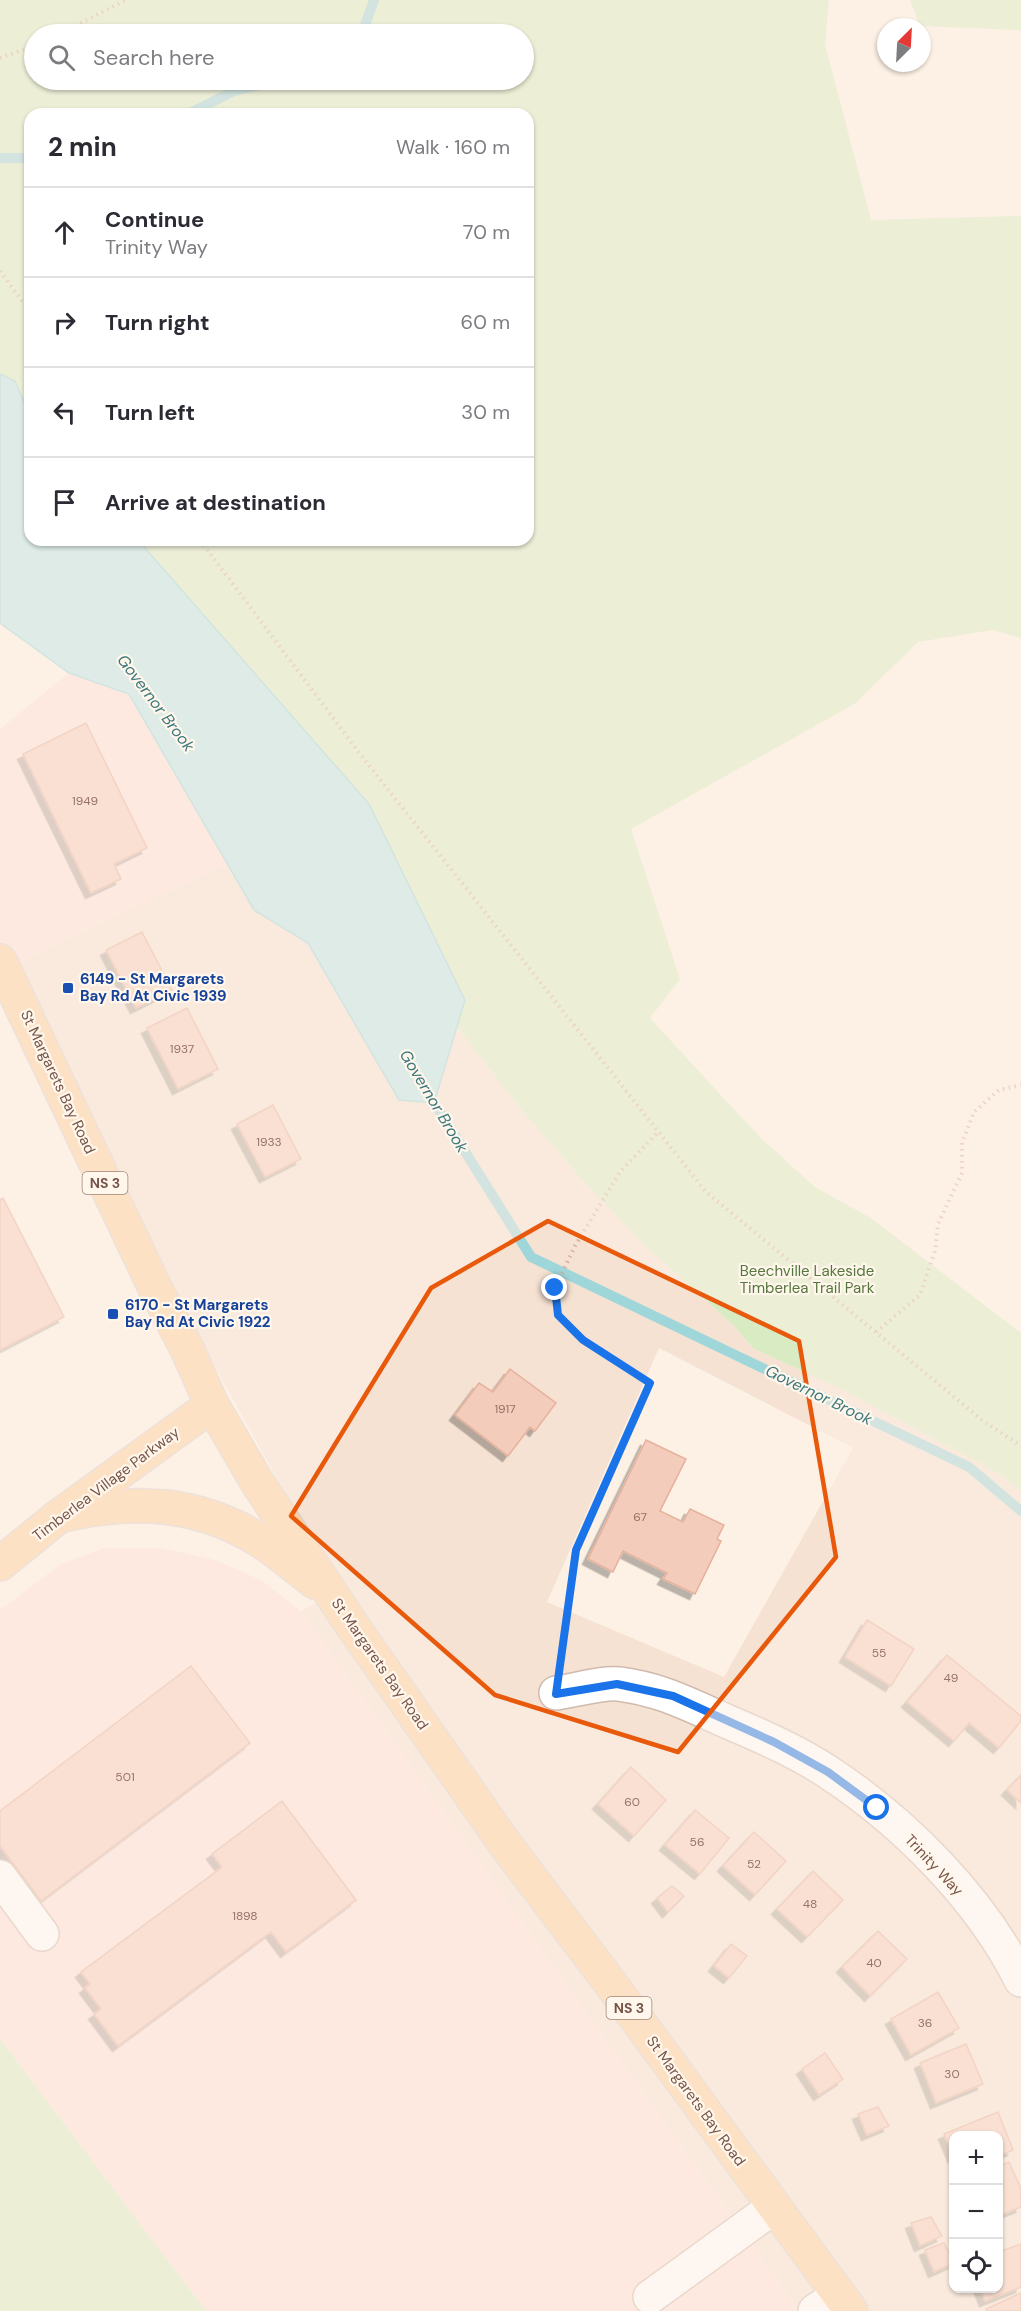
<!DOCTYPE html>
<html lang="en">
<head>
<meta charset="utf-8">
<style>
	:root { --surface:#fff; --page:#f2f2f3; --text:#2b2b33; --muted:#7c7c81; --line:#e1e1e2 }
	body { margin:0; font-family:"DM Sans",sans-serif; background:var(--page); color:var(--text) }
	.controls { position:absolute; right:18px; bottom:18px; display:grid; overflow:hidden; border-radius:12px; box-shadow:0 2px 4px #0004 }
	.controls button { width:54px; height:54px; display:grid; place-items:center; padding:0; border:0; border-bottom:2px solid var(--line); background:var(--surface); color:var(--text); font:30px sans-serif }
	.compass { position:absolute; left:877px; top:18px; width:54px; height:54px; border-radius:50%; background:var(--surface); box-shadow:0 2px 4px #0004; rotate:24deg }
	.stop { position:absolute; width:18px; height:18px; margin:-14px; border:4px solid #1a73e8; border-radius:50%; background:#fff }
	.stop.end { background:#1a73e8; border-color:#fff; box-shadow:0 2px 6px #0008 }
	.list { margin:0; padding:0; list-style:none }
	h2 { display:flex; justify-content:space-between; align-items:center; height:78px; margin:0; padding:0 24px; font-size:26px }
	h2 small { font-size:20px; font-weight:400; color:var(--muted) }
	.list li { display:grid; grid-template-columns:39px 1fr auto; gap:18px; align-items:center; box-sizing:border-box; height:90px; padding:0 24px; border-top:2px solid var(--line) }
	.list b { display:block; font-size:22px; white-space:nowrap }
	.list p { margin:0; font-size:20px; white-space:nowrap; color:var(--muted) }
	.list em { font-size:20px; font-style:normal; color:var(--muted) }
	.icon { flex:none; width:33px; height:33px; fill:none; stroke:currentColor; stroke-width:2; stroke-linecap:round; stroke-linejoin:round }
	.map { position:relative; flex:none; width:1021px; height:2311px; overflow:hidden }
	.search { position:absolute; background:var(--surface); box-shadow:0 2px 4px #0004; left:24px; top:24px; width:510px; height:66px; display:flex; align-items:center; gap:15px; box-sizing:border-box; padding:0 21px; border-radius:33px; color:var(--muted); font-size:22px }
	.panel { position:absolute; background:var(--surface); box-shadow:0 2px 4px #0004; left:24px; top:108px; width:510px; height:438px; border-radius:18px }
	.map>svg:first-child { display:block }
</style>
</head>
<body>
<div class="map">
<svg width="1021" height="2311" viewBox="0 0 1021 2311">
	<defs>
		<filter id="shadow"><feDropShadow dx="-5.5" dy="5.5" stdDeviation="0" flood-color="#0004"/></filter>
	</defs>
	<rect width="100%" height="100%" fill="#fdf1e5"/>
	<path fill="#f5e2d3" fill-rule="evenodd" d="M228,863L254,910L308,943L399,1100L434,1102L457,1027L521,1109L585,1183L648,1248L734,1326L753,1348L845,1391L996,1472L1021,1490V2311H799L301,1611L341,1589L281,1486L139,1229L0,971ZM659,1348L853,1448L724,1677L547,1602ZM954,2136H998V2288H954Z"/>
	<g fill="#fde0d9">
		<polygon points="69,673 129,693 228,863 0,971 0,729"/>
		<polygon points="104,1548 161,1548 215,1560 261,1580 301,1611 799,2311 206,2311 0,2039 0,1610 61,1564"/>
	</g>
	<g fill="#d8ebc3" fill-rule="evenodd">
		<path d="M0,0H829L825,44L871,220L1021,216V638L992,630L918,642L856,703L631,829L680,979L650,1018L727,1102L764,1141L815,1187L871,1218L1021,1333V1490L996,1472L845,1391L753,1348L734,1326L648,1248L585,1183L521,1109L457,1027L465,1000L369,804L138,540H528V114H30V416L15,381L0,374ZM34,34H524V80H34Z"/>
		<polygon points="910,0 1021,0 1021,30 920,26"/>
		<polygon points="0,2039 206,2311 0,2311"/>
	</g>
	<polygon fill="#b9e5e7" stroke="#9fd6d9" stroke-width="1.5" points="0,374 15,381 30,416 30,540 138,540 369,804 465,1000 434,1103 399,1100 308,943 254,910 129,694 69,673 0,623"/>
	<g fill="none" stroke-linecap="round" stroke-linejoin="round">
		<g stroke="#9fd6d9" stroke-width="10">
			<polyline points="362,34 374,0"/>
			<polyline points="188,114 234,91 282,80"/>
			<polyline points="0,158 30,158"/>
			<polyline points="427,1091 531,1257 969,1467 1021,1511"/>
		</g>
	</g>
	<g fill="#f3ccbc" stroke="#e6b19c" stroke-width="1.5" filter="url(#shadow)">
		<polygon points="86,723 147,848 114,864 121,879 91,893 23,754"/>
		<polygon points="142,932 172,990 136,1008 106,950"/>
		<polygon points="187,1008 218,1069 178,1089 147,1028"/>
		<polygon points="273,1105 301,1159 265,1177 237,1124"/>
		<polygon points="3,1198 64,1317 0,1350 0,1200"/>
		<polygon points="510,1369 556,1403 535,1431 530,1427 508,1456 455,1415 479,1383 493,1392"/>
		<polygon points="646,1440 686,1459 660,1511 683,1522 690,1509 724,1525 717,1539 721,1541 695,1594 663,1579 667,1573 623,1551 613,1572 588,1559"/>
		<polygon points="867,1620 914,1649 891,1686 845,1657"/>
		<polygon points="947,1655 1021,1716 1021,1721 999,1748 969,1723 954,1741 907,1702"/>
		<polygon points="191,1666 250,1743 41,1901 0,1846 0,1811"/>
		<polygon points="631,1767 666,1800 634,1836 598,1804"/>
		<polygon points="1021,1775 1021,1803 1007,1790"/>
		<polygon points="282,1801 356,1900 286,1952 271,1932 118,2046 94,2014 101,2009 85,1988 90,1984 81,1972 222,1867 212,1854"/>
		<polygon points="695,1810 729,1838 700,1874 665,1845"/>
		<polygon points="754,1832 786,1861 755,1895 723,1866"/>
		<polygon points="813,1871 843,1900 807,1937 777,1909"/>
		<polygon points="672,1886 684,1896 668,1912 657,1898"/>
		<polygon points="878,1931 907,1959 870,1996 842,1967"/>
		<polygon points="731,1944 747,1956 729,1978 714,1966"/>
		<polygon points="938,1992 959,2028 911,2055 891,2019"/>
		<polygon points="966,2044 983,2084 936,2103 920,2063"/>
		<polygon points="825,2053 843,2079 819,2095 802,2069"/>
		<polygon points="878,2107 889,2126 867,2135 858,2114"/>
		<polygon points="998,2112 1013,2150 998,2156 998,2136 954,2136 954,2158 944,2134"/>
		<polygon points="1009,2162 1021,2189 1021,2207 998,2216 998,2167"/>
		<polygon points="931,2217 942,2236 920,2246 911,2223"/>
		<polygon points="944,2243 954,2263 934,2272 925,2250"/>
		<polygon points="1021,2244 1021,2287 985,2301 980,2288 998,2288 998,2252"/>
		<polygon points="1021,2293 1021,2311 987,2311 986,2309"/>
	</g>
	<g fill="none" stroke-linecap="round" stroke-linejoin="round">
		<defs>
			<g id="minor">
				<path d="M556,1693C574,1691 602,1682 619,1684C660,1689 690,1705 726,1721C761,1736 796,1751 828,1772C904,1822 980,1898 1021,1980"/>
				<polyline points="0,1877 42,1934"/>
				<polyline points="650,2297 774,2207"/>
				<polyline points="815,2311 839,2295"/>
			</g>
			<g id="major">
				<polyline points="0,961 155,1288 187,1349 212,1405 257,1482 354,1628 505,1844 611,1984 851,2311"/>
				<path d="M59,1516C134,1498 201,1501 267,1545C284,1557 299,1570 315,1582"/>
				<polyline points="0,1564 59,1516 212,1405"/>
			</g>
		</defs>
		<use href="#minor" stroke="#d1baad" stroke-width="36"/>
		<use href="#major" stroke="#d9cfcc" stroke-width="36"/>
		<g stroke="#d8af9f" stroke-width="4" stroke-dasharray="1.5 4.5" stroke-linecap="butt">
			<polyline points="59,34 126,0"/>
			<polyline points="0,58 34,46"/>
			<polyline points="0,271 30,312"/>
			<polyline points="200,540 360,754 706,1192 982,1420 1021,1446"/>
			<polyline points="876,1332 920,1295 935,1251 938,1224 962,1173 962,1143 974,1112 999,1090 1021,1085"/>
			<polyline points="561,1658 576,1550 650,1383 583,1340 558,1315 555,1288 575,1246 620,1172 659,1131"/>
		</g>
		<use href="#minor" stroke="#fff" stroke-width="33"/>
		<use href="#major" stroke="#fdcf9c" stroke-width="33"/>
	</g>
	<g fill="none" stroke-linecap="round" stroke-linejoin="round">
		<polyline stroke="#1a73e8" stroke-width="8" points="555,1288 558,1315 583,1340 650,1383 576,1550 556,1694 617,1684 673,1696 774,1742 828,1772 877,1808"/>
	</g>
	<path d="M0 0H1021V2311H0ZM548,1221L799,1341L836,1557L678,1752L495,1695L291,1516L431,1288Z" fill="#fdf1e5" fill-opacity=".55" fill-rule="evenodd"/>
	<path fill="none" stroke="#e8590c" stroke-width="4.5" stroke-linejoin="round" d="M548,1221L799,1341L836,1557L678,1752L495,1695L291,1516L431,1288Z"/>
	<g fill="#1a4fb4" stroke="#fff6ec" stroke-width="2">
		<rect x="62" y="982" width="12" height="12" rx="3"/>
		<rect x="107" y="1308" width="12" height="12" rx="3"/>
	</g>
	<g text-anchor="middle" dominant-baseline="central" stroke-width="4.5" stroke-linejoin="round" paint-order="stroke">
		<g font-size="12" fill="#967366">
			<text x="85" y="801">1949</text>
			<text x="182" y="1049">1937</text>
			<text x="269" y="1142">1933</text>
			<text x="505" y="1409">1917</text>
			<text x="640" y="1517">67</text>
			<text x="879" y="1653">55</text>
			<text x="951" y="1678">49</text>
			<text x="125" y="1777">501</text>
			<text x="632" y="1802">60</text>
			<text x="697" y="1842">56</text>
			<text x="754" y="1864">52</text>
			<text x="810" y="1904">48</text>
			<text x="245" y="1916">1898</text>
			<text x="874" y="1963">40</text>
			<text x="925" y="2023">36</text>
			<text x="952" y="2074">30</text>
		</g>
		<g fill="#fff6ec" stroke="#a0857a" stroke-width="1.5">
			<rect x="82.5" y="1172" width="45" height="22" rx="4.5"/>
			<rect x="606.5" y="1997" width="45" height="22" rx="4.5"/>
		</g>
		<g font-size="14" font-weight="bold" fill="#775549">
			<text x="105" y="1183">NS 3</text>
			<text x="629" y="2008">NS 3</text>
		</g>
		<g font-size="15" font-weight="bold" fill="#164399" stroke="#fff6ec" text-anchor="start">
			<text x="80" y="979">6149 - St Margarets<tspan x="80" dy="17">Bay Rd At Civic 1939</tspan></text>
			<text x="125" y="1305">6170 - St Margarets<tspan x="125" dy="17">Bay Rd At Civic 1922</tspan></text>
		</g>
		<g font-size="15" fill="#775549" stroke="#fff6ec">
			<text transform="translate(58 1082) rotate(65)">St Margarets Bay Road</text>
			<text transform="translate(106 1484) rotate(-37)">Timberlea Village Parkway</text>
			<text transform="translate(380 1664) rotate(55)">St Margarets Bay Road</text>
			<text transform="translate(934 1865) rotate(47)">Trinity Way</text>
			<text transform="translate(696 2101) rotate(54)">St Margarets Bay Road</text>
		</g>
		<g font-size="15" fill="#55773e" stroke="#fff6ec">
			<text x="807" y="1271">Beechville Lakeside<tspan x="807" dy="17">Timberlea Trail Park</tspan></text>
		</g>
		<g font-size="16" font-style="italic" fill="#3c787c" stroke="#fff6ec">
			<text transform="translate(156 703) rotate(53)">Governor Brook</text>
			<text transform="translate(434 1101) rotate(59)">Governor Brook</text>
			<text transform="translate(819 1395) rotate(26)">Governor Brook</text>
		</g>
	</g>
</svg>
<div class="controls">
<button>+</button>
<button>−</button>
<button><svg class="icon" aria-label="locate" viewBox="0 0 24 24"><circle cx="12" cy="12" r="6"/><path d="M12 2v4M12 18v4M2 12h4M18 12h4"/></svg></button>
</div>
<svg class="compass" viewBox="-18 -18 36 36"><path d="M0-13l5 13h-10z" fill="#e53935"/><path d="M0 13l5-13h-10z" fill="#7c7c81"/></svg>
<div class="stop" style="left:877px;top:1808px"></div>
<div class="stop end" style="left:555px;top:1288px"></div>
<div class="search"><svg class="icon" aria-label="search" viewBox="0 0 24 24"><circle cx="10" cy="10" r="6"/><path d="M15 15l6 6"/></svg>Search here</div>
<section class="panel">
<h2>2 min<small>Walk · 160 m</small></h2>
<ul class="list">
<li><svg class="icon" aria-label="ahead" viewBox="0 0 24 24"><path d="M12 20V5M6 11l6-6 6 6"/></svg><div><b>Continue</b><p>Trinity Way</p></div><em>70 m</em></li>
<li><svg class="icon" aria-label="right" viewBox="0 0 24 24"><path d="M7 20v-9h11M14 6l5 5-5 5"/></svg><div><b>Turn right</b></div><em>60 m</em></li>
<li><svg class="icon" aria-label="left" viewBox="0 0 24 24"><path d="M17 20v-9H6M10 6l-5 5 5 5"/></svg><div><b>Turn left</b></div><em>30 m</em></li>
<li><svg class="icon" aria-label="arrive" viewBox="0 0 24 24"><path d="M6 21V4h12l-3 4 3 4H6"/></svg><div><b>Arrive at destination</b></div></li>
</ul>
</section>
</div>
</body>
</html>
